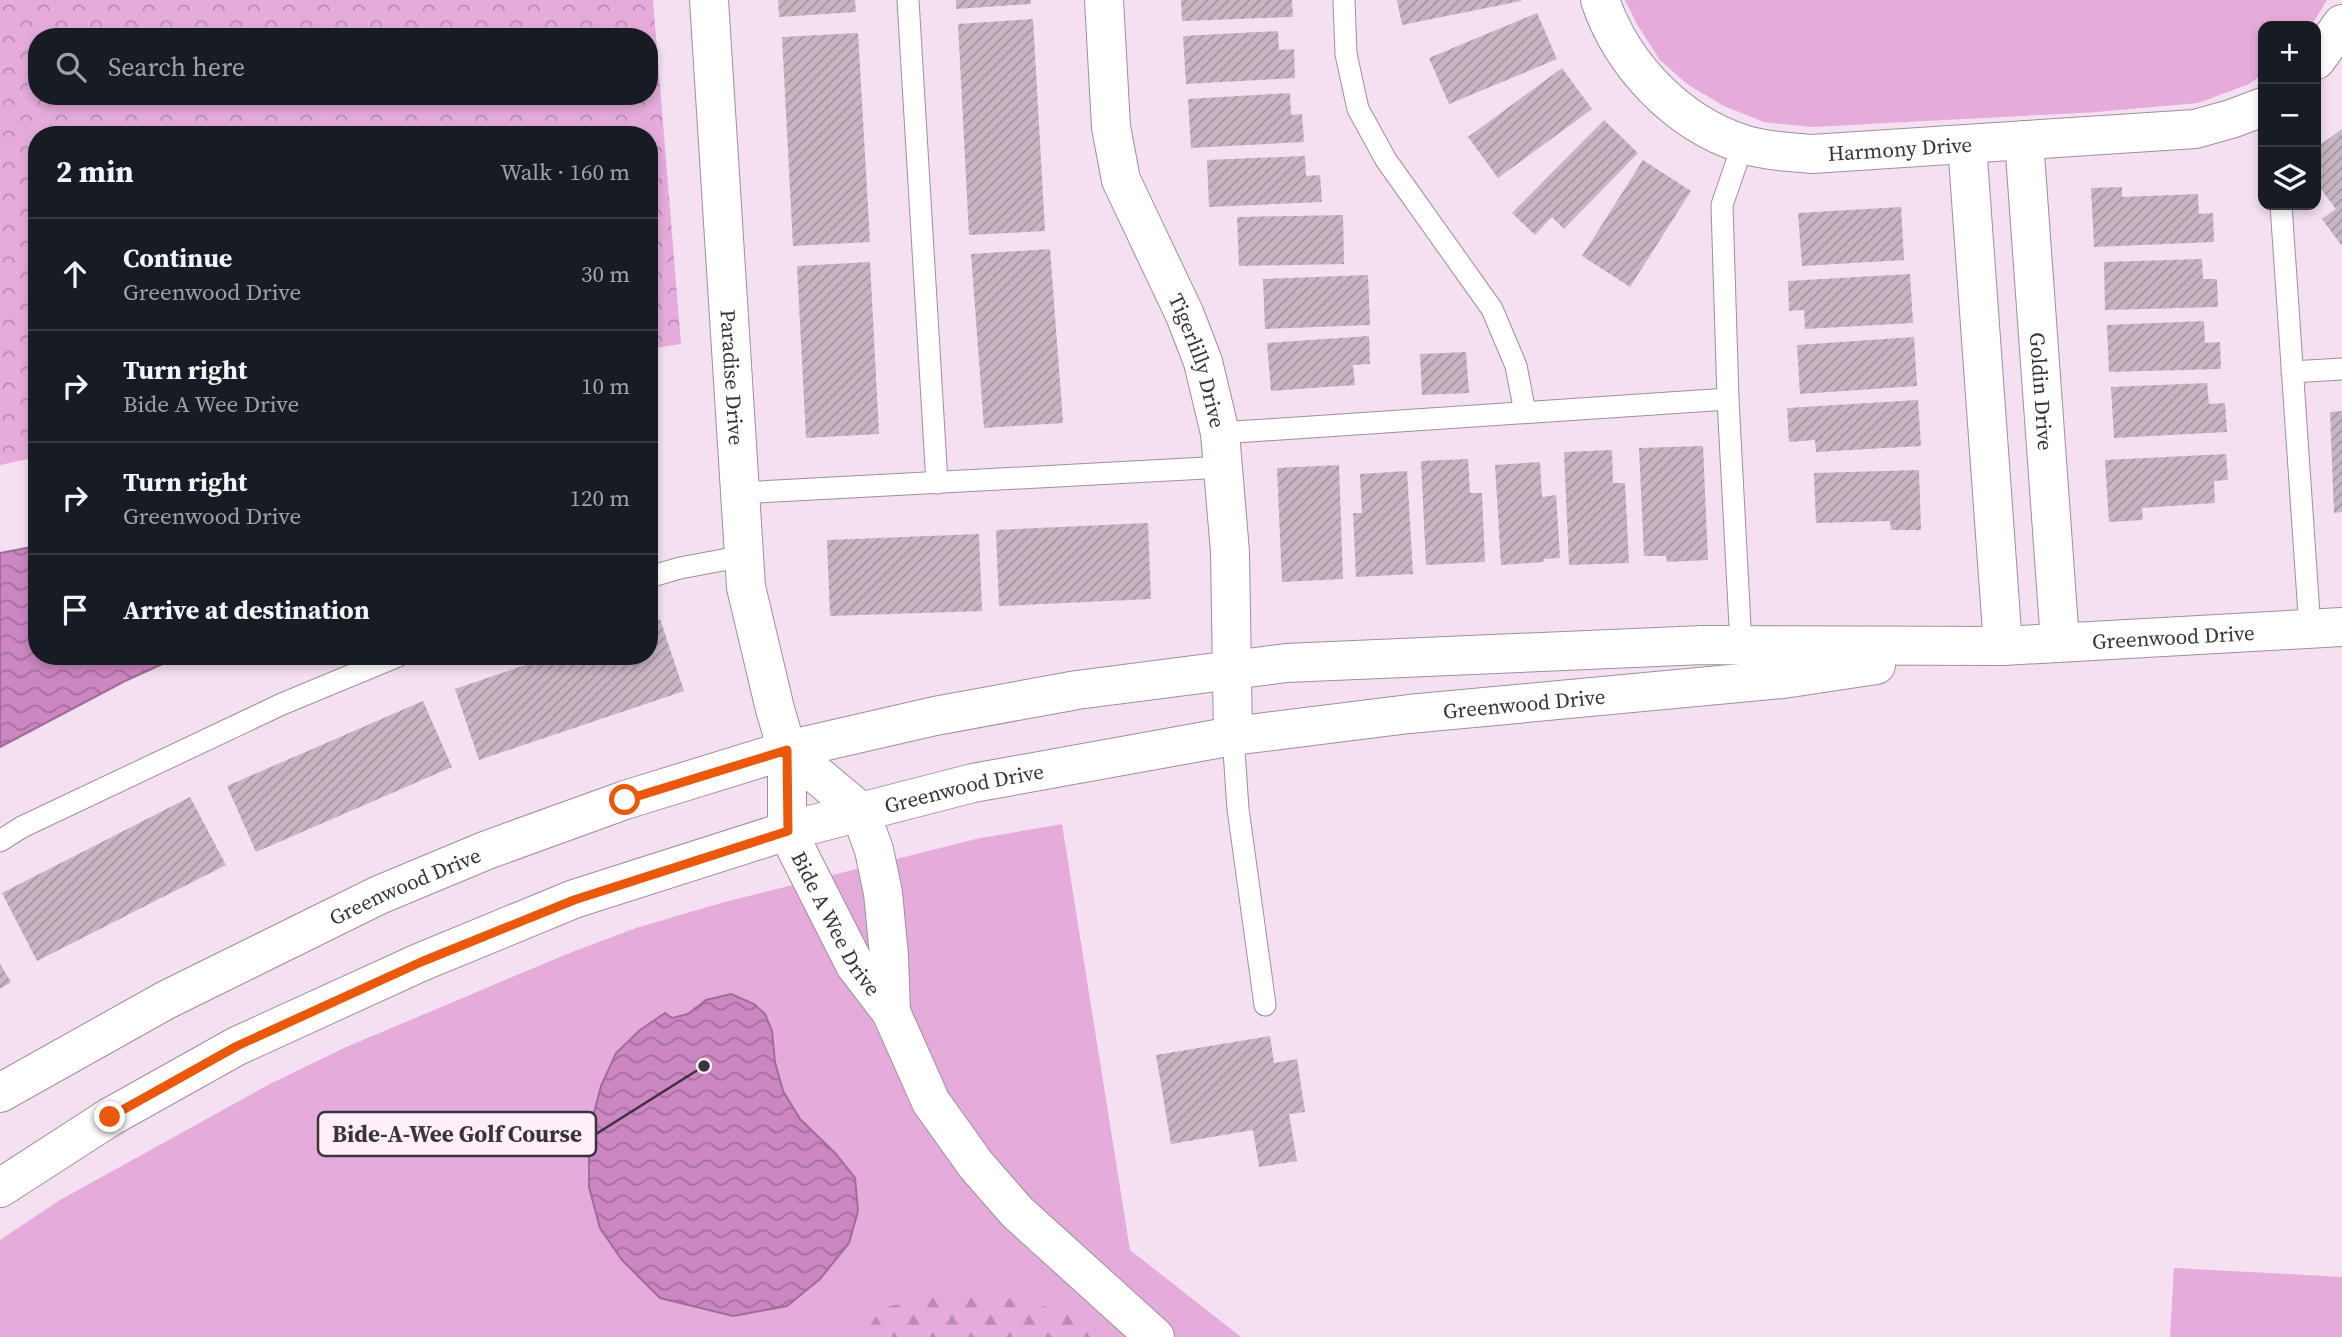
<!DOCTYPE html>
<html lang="en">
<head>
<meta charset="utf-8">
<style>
	:root { --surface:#171b24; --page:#242831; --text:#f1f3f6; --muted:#9ea1a6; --line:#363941 }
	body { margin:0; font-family:"Source Serif 4",serif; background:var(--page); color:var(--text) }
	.controls { position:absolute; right:21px; top:21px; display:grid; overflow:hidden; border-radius:14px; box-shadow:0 4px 10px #0003 }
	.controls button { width:63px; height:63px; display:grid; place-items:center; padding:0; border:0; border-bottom:2px solid var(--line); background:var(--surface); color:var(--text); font:35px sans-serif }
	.stop { position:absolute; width:21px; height:21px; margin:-16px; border:5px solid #ea580c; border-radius:50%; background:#fff }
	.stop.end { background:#ea580c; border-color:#fff; box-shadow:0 2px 7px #0008 }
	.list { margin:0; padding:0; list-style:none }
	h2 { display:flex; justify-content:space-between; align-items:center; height:91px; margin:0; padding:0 28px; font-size:30px }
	h2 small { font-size:23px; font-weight:400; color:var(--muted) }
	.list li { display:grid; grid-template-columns:46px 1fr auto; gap:21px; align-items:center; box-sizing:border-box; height:112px; padding:0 28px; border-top:2px solid var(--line) }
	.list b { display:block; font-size:26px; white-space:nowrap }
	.list p { margin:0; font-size:23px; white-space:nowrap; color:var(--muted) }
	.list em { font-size:23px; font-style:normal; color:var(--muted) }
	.icon { flex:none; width:38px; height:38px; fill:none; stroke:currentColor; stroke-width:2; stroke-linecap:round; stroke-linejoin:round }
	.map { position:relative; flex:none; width:2342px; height:1337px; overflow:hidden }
	.search { position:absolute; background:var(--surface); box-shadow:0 4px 10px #0003; left:28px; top:28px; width:630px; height:77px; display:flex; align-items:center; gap:18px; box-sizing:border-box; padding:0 24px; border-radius:28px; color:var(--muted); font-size:26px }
	.panel { position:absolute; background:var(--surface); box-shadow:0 4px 10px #0003; left:28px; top:126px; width:630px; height:539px; border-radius:28px }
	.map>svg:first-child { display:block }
</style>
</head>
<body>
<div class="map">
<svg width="2342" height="1337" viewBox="0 0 2342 1337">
	<defs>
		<pattern id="forest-firs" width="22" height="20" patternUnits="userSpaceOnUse" patternTransform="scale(1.75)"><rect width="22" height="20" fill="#e4abdb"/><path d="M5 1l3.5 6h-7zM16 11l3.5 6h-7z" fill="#ba8cb3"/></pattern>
		<pattern id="park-crowns" width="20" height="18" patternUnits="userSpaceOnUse" patternTransform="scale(1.75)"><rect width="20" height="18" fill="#e4abdb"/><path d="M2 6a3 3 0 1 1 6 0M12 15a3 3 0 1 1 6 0" fill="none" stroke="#ba8cb3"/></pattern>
		<pattern id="water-waves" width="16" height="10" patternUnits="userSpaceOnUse" patternTransform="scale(1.75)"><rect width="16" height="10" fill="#cc86c2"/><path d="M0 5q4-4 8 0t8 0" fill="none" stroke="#a76e9f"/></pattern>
		<pattern id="building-hatch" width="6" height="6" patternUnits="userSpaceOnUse" patternTransform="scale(1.75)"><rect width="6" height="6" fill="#c8b5c4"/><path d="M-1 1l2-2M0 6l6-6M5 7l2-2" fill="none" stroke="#a394a0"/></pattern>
	</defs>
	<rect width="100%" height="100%" fill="#f4e0f0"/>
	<g fill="#e4abdb">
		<polygon points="1625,0 2327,0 2311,26 2263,26 2263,74 2249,84 2198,103 2097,112 1812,127 1764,122 1724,106 1687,84 1660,60 1638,26"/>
		<polygon points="1062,824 1130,1250 1241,1337 0,1337 0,1240 60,1200 270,1084 344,1048 567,954 636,928 721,903 976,839"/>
		<polygon points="2174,1268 2342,1277 2342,1337 2170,1337"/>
	</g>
	<polygon fill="url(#forest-firs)" points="968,1289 1061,1310 1104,1337 863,1337 881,1308"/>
	<path fill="url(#park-crowns)" fill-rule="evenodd" d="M0,0H653L681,344L649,349V135H37V457L0,465ZM37,37H649V96H37Z"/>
	<g fill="url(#water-waves)" stroke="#a06d99" stroke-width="2">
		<polygon points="37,546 37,656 180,656 125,681 0,747 0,553"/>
		<polygon points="731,994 754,1004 765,1014 772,1031 775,1062 783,1091 800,1119 835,1153 855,1178 858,1211 849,1243 820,1279 787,1306 733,1316 660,1298 622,1260 600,1228 589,1187 589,1132 601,1086 616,1053 640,1030 665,1013 672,1018 688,1014 706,1000"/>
	</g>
	<g fill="url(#building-hatch)">
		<polygon points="778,0 855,0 856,12 779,17"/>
		<polygon points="956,0 1031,0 1031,4 956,9"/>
		<polygon points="1181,0 1292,0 1293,17 1182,21"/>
		<polygon points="1397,0 1521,0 1521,1 1402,25"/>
		<polygon points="1537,13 1557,59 1449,104 1429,58"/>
		<polygon points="1033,19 1045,231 969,235 958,24"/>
		<polygon points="1278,31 1279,50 1294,49 1295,78 1186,84 1183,36"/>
		<polygon points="858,33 870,242 793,246 782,37"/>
		<polygon points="1562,68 1592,109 1498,178 1468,137"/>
		<polygon points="1290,93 1291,115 1302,114 1304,142 1191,148 1188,99"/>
		<polygon points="1604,120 1638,153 1564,229 1552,217 1535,235 1512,213"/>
		<polygon points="2342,129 2342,246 2322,219 2336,209 2316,183 2316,148"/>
		<polygon points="1305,156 1306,176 1320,175 1322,202 1209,207 1207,160"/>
		<polygon points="1643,160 1691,191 1630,287 1582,256"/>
		<polygon points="2122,187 2122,197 2198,194 2199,214 2213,213 2214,242 2094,247 2091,188"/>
		<polygon points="1901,207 1904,260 1802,266 1798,213"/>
		<polygon points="1343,215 1344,264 1239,266 1237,217"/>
		<polygon points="1050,249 1063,423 984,428 971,254"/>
		<polygon points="2202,259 2203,279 2217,279 2218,307 2105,310 2104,262"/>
		<polygon points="870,262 879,434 806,438 797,266"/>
		<polygon points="1910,274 1913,323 1805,329 1804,310 1789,311 1788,281"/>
		<polygon points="1368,275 1370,325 1265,329 1263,279"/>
		<polygon points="2204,321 2205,343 2220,342 2221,369 2109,372 2107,325"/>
		<polygon points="1369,336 1370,364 1353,365 1355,385 1271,391 1267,343"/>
		<polygon points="1914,337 1917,386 1800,394 1797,345"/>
		<polygon points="1466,352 1469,393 1422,395 1420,354"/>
		<polygon points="2207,383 2209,404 2225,403 2227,432 2114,438 2111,387"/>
		<polygon points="1918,400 1921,446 1816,452 1815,440 1789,442 1787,408"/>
		<polygon points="2342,411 2342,512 2334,513 2330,412"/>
		<polygon points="1703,446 1708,560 1667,562 1666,556 1644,556 1639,448"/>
		<polygon points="1612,450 1613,483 1625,483 1629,563 1569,565 1564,452"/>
		<polygon points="2226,454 2228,480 2214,481 2215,503 2142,508 2143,520 2109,522 2105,460"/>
		<polygon points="1468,459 1470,493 1482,493 1485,562 1426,565 1421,461"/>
		<polygon points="1540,462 1542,497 1556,495 1560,558 1544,559 1544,562 1501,565 1495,465"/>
		<polygon points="1339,465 1343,579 1282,582 1277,468"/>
		<polygon points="1919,470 1921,530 1891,530 1890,521 1816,523 1814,473"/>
		<polygon points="1407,471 1413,574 1356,577 1353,513 1362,513 1360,474"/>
		<polygon points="1148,523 1151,599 999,606 996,530"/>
		<polygon points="979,534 982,611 830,616 827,540"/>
		<polygon points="660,619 684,691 479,760 455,689 552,656 649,656 649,623"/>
		<polygon points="423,701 452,767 256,852 227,786"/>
		<polygon points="190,797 226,865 37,961 2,893"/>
		<polygon points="0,964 11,982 0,989"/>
		<polygon points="1270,1036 1274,1063 1297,1059 1305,1112 1289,1114 1297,1161 1259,1167 1253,1130 1171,1144 1156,1055"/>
	</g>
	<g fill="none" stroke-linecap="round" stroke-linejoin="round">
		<defs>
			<g id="lane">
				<polyline points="908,0 937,483"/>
				<polyline points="1344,0 1346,54 1358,109 1386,160 1492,309 1516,366 1525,412"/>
				<polyline points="2281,205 2310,629"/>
				<polyline points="2292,372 2342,369"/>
				<polyline points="1220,433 1728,399"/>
				<polyline points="740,493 1224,467"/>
				<polyline points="649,577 680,568 744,556"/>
				<polyline points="1741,645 1728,399 1722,205 1743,144"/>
				<polyline points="1233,736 1238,809 1265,1005"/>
				<polyline points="0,841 22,827 282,704 398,656"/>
			</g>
			<g id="street">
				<path id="s1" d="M709,0L746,587L775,709L787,750V831L855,965L891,1012L931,1102L976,1165L1017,1212L1155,1337"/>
				<path id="s2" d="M1104,0L1111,127L1121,180L1185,315L1203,362L1220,433L1230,552L1233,736"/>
				<path id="s3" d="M1600,0C1622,65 1677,123 1743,144C1765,151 1789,152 1812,154L2195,129L2231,119L2263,107"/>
				<polyline points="2316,60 2342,24"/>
				<path id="s4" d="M2024,140L2060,642"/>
				<polyline points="1967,144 2003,646"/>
				<polyline points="787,750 860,811 874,850 883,893 889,956 891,1012"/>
			</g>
			<g id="secondary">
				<path id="s5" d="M0,1093L166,1000L379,895L487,850L625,800L787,750L935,716L1077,690L1286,663L1703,645L2003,646L2342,627"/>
				<path id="s6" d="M0,1188L110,1117L237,1046L421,962L574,899L787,831L973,783L1233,736L1409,714L1783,679L1876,665"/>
			</g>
		</defs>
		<use href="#lane" stroke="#a08e9d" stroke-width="23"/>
		<use href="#street" stroke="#a08e9d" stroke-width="40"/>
		<use href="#secondary" stroke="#a08e9d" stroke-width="40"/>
		<use href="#lane" stroke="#fff" stroke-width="21"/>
		<use href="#street" stroke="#fff" stroke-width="38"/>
		<use href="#secondary" stroke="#fff" stroke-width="38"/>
	</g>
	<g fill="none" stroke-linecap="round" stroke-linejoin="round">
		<polyline stroke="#ea580c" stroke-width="9" points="110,1117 237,1046 421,962 574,900 788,831 787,750 625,800"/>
	</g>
	<g text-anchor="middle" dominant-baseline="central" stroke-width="5" stroke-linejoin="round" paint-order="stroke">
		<g font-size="21" fill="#3a3339" stroke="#ffeffb">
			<text stroke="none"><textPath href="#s3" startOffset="368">Harmony Drive</textPath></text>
			<text stroke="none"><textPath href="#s2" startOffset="378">Tigerlilly Drive</textPath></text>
			<text stroke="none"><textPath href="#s1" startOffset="378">Paradise Drive</textPath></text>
			<text stroke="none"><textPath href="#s4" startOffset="252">Goldin Drive</textPath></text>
			<text stroke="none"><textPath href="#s5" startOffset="2256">Greenwood Drive</textPath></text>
			<text stroke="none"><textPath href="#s6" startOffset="1617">Greenwood Drive</textPath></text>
			<text stroke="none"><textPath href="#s6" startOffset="1050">Greenwood Drive</textPath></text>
			<text stroke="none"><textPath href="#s5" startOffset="455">Greenwood Drive</textPath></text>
			<text stroke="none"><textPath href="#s1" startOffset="942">Bide A Wee Drive</textPath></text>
		</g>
	</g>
	<path fill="none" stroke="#3a3339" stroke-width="2.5" d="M704 1066L596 1134"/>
	<circle fill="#3a3339" stroke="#ffeffb" stroke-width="2.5" cx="704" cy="1066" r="7"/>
	<rect fill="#ffeffb" stroke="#3a3339" stroke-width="2.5" x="318" y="1112" width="278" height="44" rx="7"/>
	<g font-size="23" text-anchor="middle" font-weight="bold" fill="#3a3339">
		<text x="457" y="1142">Bide-A-Wee Golf Course</text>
	</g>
</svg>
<div class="controls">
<button>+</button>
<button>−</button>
<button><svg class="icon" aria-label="layers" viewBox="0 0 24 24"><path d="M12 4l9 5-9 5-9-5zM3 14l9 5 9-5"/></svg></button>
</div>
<div class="stop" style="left:625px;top:800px"></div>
<div class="stop end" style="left:110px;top:1117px"></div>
<div class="search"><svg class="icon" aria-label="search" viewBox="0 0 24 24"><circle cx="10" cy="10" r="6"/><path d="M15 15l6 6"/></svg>Search here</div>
<section class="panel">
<h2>2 min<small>Walk · 160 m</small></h2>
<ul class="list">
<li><svg class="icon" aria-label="ahead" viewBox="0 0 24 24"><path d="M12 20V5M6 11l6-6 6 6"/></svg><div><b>Continue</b><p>Greenwood Drive</p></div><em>30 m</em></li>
<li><svg class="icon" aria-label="right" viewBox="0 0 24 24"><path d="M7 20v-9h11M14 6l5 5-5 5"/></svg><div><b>Turn right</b><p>Bide A Wee Drive</p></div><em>10 m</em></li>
<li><svg class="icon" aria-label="right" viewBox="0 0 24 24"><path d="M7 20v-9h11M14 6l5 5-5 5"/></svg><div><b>Turn right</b><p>Greenwood Drive</p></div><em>120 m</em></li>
<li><svg class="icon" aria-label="arrive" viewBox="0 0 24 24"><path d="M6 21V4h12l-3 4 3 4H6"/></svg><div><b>Arrive at destination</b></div></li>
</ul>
</section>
</div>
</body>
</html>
